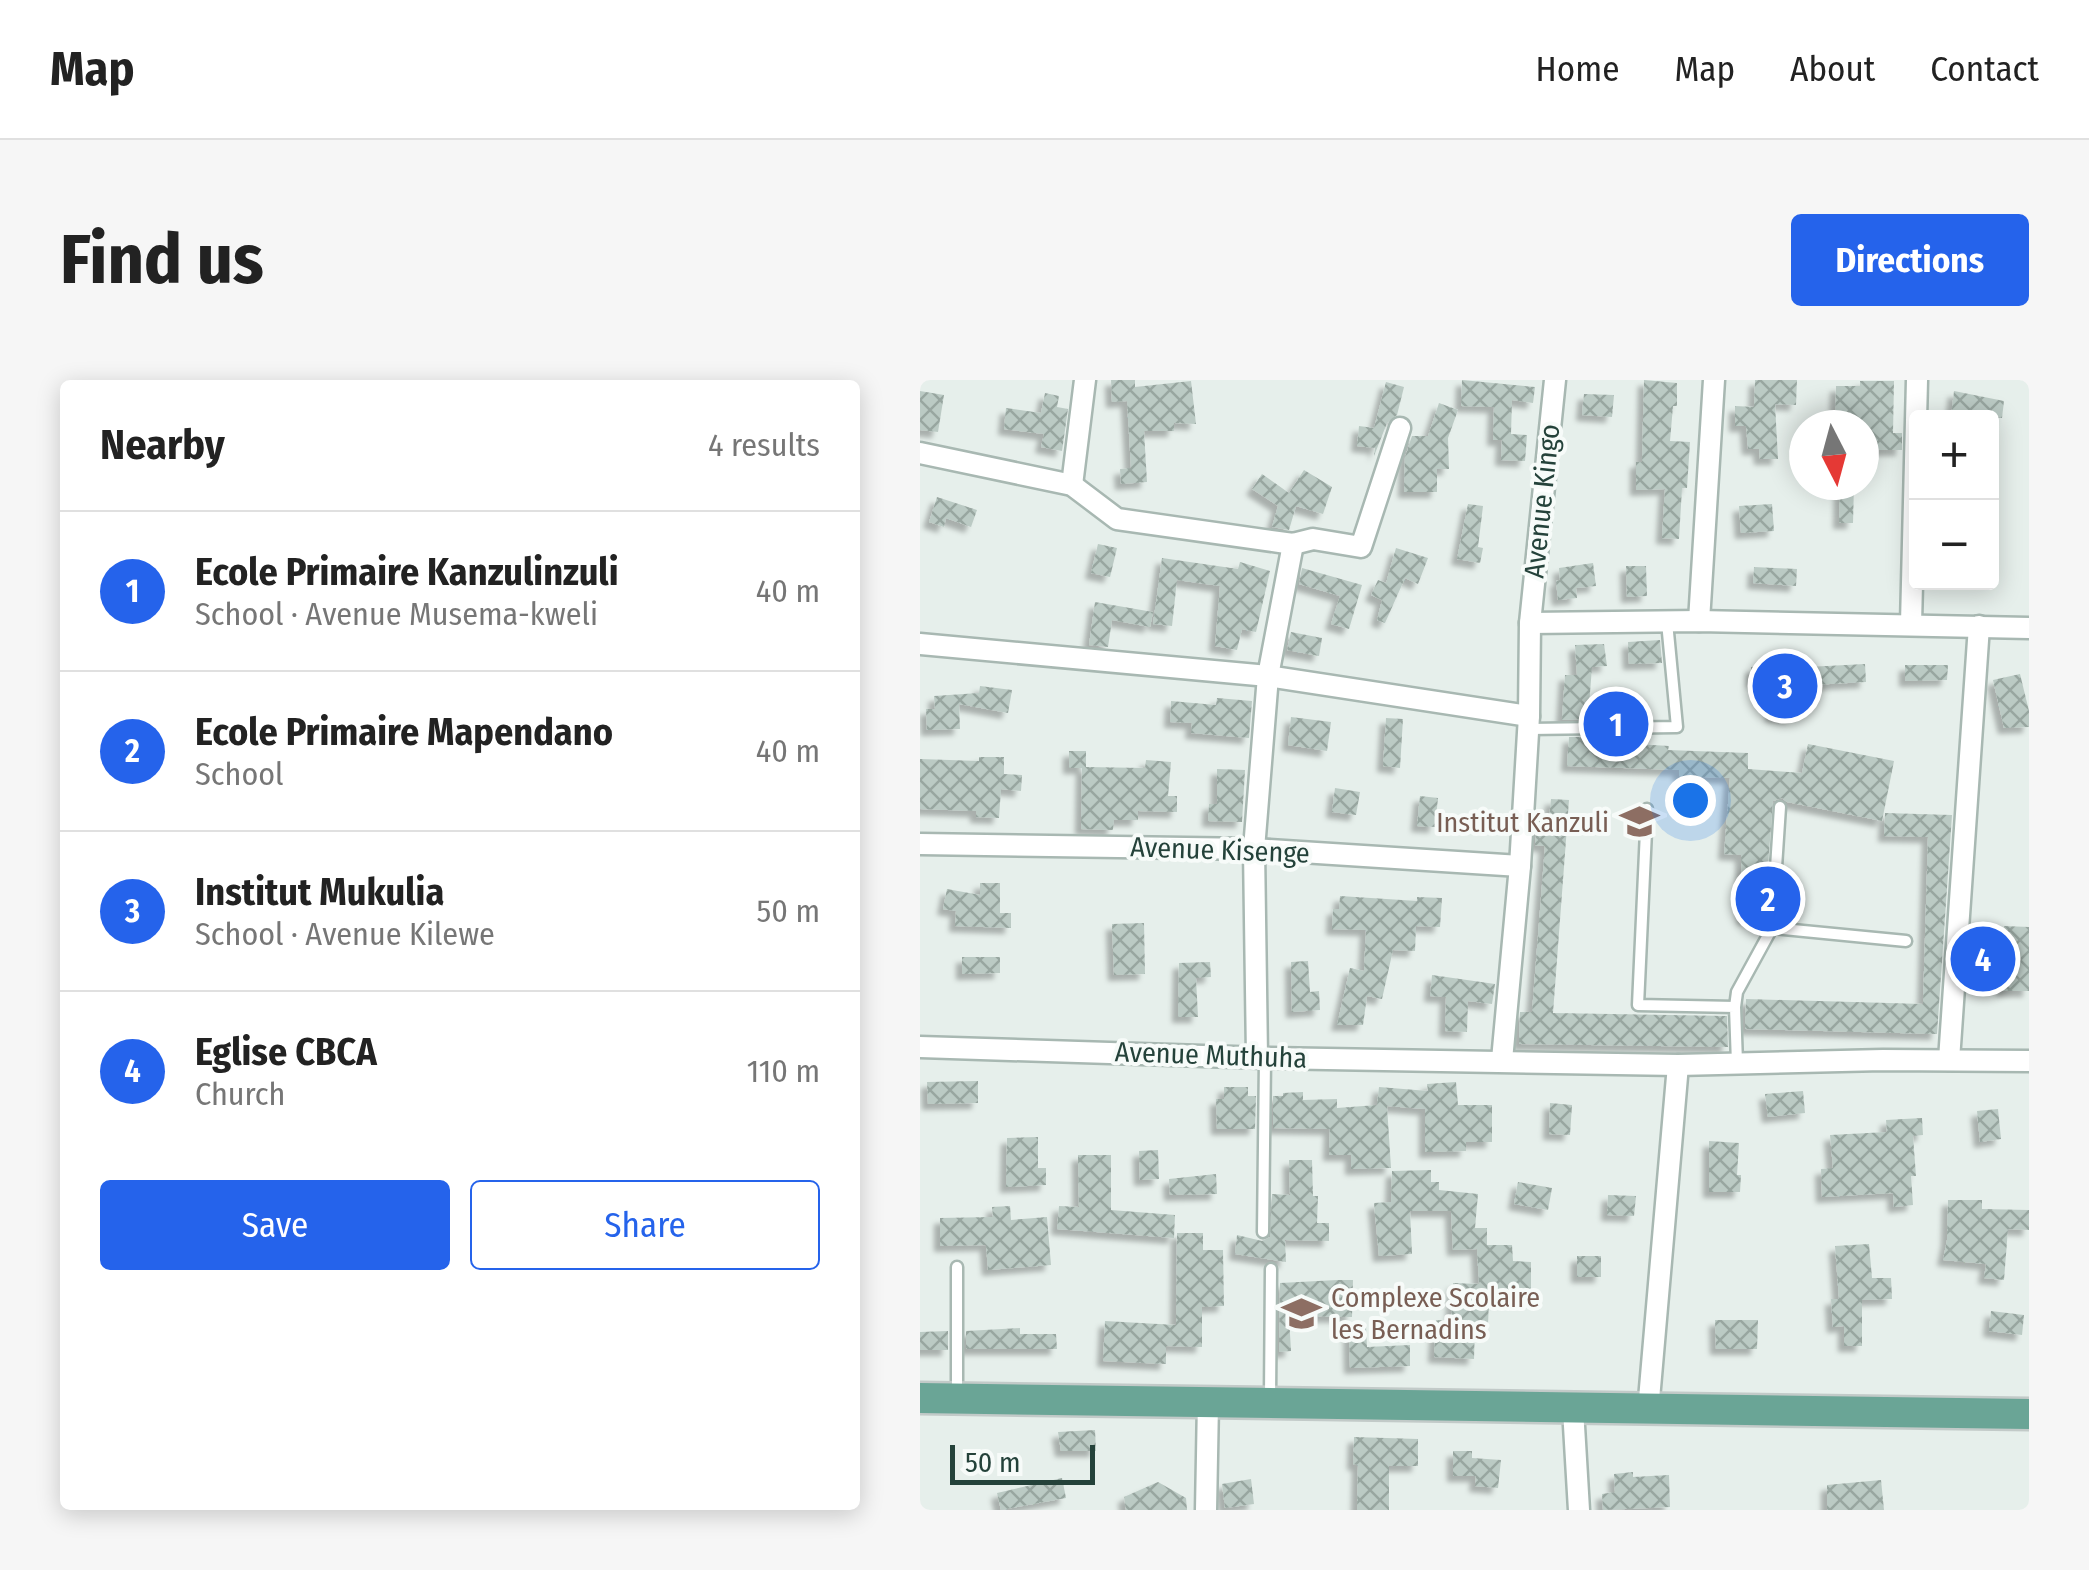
<!DOCTYPE html>
<html lang="en">
<head>
<meta charset="utf-8">
<style>
	:root { --surface:#fff; --page:#f6f6f6; --text:#222; --muted:#767676; --line:#e0e0e0; --accent:#2563eb }
	body { margin:0; font-family:"Fira Sans Condensed",sans-serif; background:var(--page); color:var(--text) }
	.controls { position:absolute; right:30px; top:30px; display:grid; overflow:hidden; border-radius:10px; box-shadow:0 5px 25px #0003 }
	.controls button { width:90px; height:90px; display:grid; place-items:center; padding:0; border:0; border-bottom:2px solid var(--line); background:var(--surface); color:var(--text); font:50px sans-serif }
	.compass { position:absolute; left:869px; top:30px; width:90px; height:90px; border-radius:50%; background:var(--surface); box-shadow:0 5px 25px #0003; rotate:174deg }
	.scale { position:absolute; left:30px; bottom:25px; width:145px; box-sizing:border-box; padding-left:10px; border:5px solid #24423a; border-top:0; font-size:28px; line-height:35px; white-space:nowrap; color:#24423a; -webkit-text-stroke:8px #f7fbf9; paint-order:stroke }
	.you { position:absolute; left:770px; top:420px; width:35px; height:35px; margin:-25px; border:8px solid #fff; border-radius:50%; background:#1a73e8; box-shadow:0 0 0 15px #1a73e833 }
	.badge { display:grid; place-items:center; width:65px; height:65px; border-radius:50%; background:var(--accent); color:#fff; font-size:32px; font-weight:700 }
	.pin { position:absolute; translate:-50% -50%; border:5px solid #fff; box-shadow:0 2px 10px #0006 }
	.list { margin:0; padding:0; list-style:none }
	h2 { display:flex; justify-content:space-between; align-items:center; height:130px; margin:0; padding:0 40px; font-size:42px }
	h2 small { font-size:32px; font-weight:400; color:var(--muted) }
	.list li { display:grid; grid-template-columns:65px 1fr auto; gap:30px; align-items:center; box-sizing:border-box; height:160px; padding:0 40px; border-top:2px solid var(--line) }
	.list b { display:block; font-size:38px; white-space:nowrap }
	.list p { margin:0; font-size:32px; white-space:nowrap; color:var(--muted) }
	.list em { font-size:32px; font-style:normal; color:var(--muted) }
	.actions { display:flex; gap:20px; padding:30px 40px }
	.actions a { flex:1; padding:22px 0; border:2px solid var(--accent); border-radius:10px; text-align:center; font-size:35px; color:var(--accent) }
	.actions .main { background:var(--accent); color:#fff }
	.map { position:relative; flex:none; width:1109px; height:1130px; overflow:hidden; border-radius:10px }
	header { display:flex; align-items:center; gap:60px; box-sizing:border-box; height:140px; padding:0 50px; background:var(--surface); border-bottom:2px solid var(--line) }
	header strong { font-size:48px }
	nav { display:flex; gap:55px; margin-inline-start:auto; font-size:35px }
	.intro { display:flex; align-items:center; justify-content:space-between; box-sizing:border-box; height:240px; padding:0 60px }
	h1 { margin:0; font-size:70px }
	.button { padding:25px 45px; border-radius:10px; background:var(--accent); color:#fff; font-size:35px; font-weight:700 }
	main { display:flex; gap:60px; padding:0 60px }
	aside { flex:1; background:var(--surface); border-radius:10px; box-shadow:0 5px 25px #0003 }
	.map>svg:first-child { display:block }
</style>
</head>
<body>
<header>
<strong>Map</strong>
<nav><a>Home</a><a>Map</a><a>About</a><a>Contact</a></nav>
</header>
<div class="intro"><h1>Find us</h1><a class="button">Directions</a></div>
<main>
<aside>
<h2>Nearby<small>4 results</small></h2>
<ul class="list">
<li><span class="badge">1</span><div><b>Ecole Primaire Kanzulinzuli</b><p>School · Avenue Musema-kweli</p></div><em>40 m</em></li>
<li><span class="badge">2</span><div><b>Ecole Primaire Mapendano</b><p>School</p></div><em>40 m</em></li>
<li><span class="badge">3</span><div><b>Institut Mukulia</b><p>School · Avenue Kilewe</p></div><em>50 m</em></li>
<li><span class="badge">4</span><div><b>Eglise CBCA</b><p>Church</p></div><em>110 m</em></li>
</ul>
<div class="actions"><a class="main">Save</a><a>Share</a></div>
</aside>
<div class="map">
<svg width="1109" height="1130" viewBox="0 0 1109 1130">
	<defs>
		<pattern id="building-cross-hatch" width="8" height="8" patternUnits="userSpaceOnUse" patternTransform="scale(2.5)"><rect width="8" height="8" fill="#bbcac4"/><path d="M0 0l8 8M0 8l8-8" fill="none" stroke="#98a6a0"/></pattern>
		<filter id="shadow"><feDropShadow dx="-6" dy="6" stdDeviation="2.5" flood-color="#0004"/></filter>
	</defs>
	<rect width="100%" height="100%" fill="#e6efeb"/>
	<g fill="url(#building-cross-hatch)" filter="url(#shadow)">
		<polygon points="191,0 215,0 215,7 271,1 276,44 254,43 254,51 224,51 227,102 201,104 200,89 211,88 207,21 192,22"/>
		<polygon points="542,0 615,7 613,23 592,20 591,54 607,55 605,81 581,80 582,60 573,60 574,27 541,26"/>
		<polygon points="724,0 757,3 757,26 753,26 750,61 770,62 767,108 762,108 759,159 742,158 745,109 716,110 716,82 722,82"/>
		<polygon points="835,0 877,0 876,25 855,24 858,79 840,79 839,69 828,69 826,46 815,46 815,26 834,27"/>
		<polygon points="940,1 974,1 973,53 982,53 982,70 944,70 944,45 915,45 916,6 940,6"/>
		<polygon points="466,2 484,7 477,35 467,43 454,76 455,68 437,66 439,46 454,48"/>
		<polygon points="0,11 24,15 18,52 0,50"/>
		<polygon points="1034,11 1084,21 1082,38 1031,38"/>
		<polygon points="125,13 139,16 137,27 148,29 142,71 121,67 124,54 84,49 86,28 121,33"/>
		<polygon points="664,14 694,15 692,37 662,35"/>
		<polygon points="519,23 538,30 528,58 529,89 517,89 517,112 484,112 485,77 492,56 508,56"/>
		<polygon points="384,90 412,107 403,134 376,126 369,150 352,147 358,126 332,109 342,94 369,113"/>
		<polygon points="920,105 934,105 933,143 919,143"/>
		<polygon points="17,117 57,130 51,147 26,138 24,147 9,142"/>
		<polygon points="548,124 563,126 558,167 563,168 560,183 537,179"/>
		<polygon points="852,124 854,151 821,153 819,126"/>
		<polygon points="178,164 197,168 190,197 171,193"/>
		<polygon points="476,168 508,178 498,204 485,198 465,243 457,240 462,220 451,215 458,200 466,203"/>
		<polygon points="242,178 318,189 320,182 350,191 336,252 322,249 317,270 295,266 300,206 257,200 252,246 233,244"/>
		<polygon points="673,183 676,206 656,208 657,218 638,220 636,201 640,200 639,188"/>
		<polygon points="706,186 726,186 727,216 707,217"/>
		<polygon points="834,187 877,189 876,206 833,203"/>
		<polygon points="382,188 442,205 429,249 411,244 420,216 379,204"/>
		<polygon points="175,222 233,232 230,247 192,240 188,267 169,265"/>
		<polygon points="371,252 402,258 399,276 367,270"/>
		<polygon points="740,260 742,283 709,284 708,262"/>
		<polygon points="684,264 687,286 672,287 668,339 642,340 645,295 657,295 655,265"/>
		<polygon points="869,284 868,288 945,284 946,302 874,306 872,338 851,336 853,301 832,302 831,287"/>
		<polygon points="985,285 1028,285 1027,300 985,301"/>
		<polygon points="1100,294 1109,331 1109,347 1084,348 1073,300"/>
		<polygon points="60,306 92,310 88,333 39,324 40,349 7,350 6,329 15,329 14,316 59,313"/>
		<polygon points="297,318 332,321 329,358 271,353 272,343 250,342 251,321 296,325"/>
		<polygon points="371,337 411,342 407,371 368,365"/>
		<polygon points="466,338 483,339 480,388 463,386"/>
		<polygon points="649,357 667,357 666,361 749,366 748,370 828,373 828,389 882,393 888,364 974,381 962,441 867,422 862,418 853,421 844,538 823,539 821,475 804,474 810,398 759,396 759,390 647,386"/>
		<polygon points="149,371 166,371 166,387 225,388 226,380 251,382 248,416 257,416 257,432 218,431 218,440 194,440 193,450 161,449 162,388 149,388"/>
		<polygon points="59,377 84,377 84,394 102,395 101,411 81,409 79,438 56,437 56,431 0,429 0,379 59,381"/>
		<polygon points="297,389 325,390 322,442 288,441 289,424 297,424"/>
		<polygon points="415,408 440,412 436,435 412,432"/>
		<polygon points="500,416 518,418 515,447 497,446"/>
		<polygon points="631,419 649,420 633,633 807,636 808,667 599,664 600,632 612,632 625,466 615,465 617,438 629,439"/>
		<polygon points="965,433 1032,435 1017,654 825,649 826,619 1003,624 1008,457 964,456"/>
		<polygon points="60,503 80,503 80,533 91,533 91,548 35,546 36,531 23,529 27,509 60,515"/>
		<polygon points="420,516 497,521 497,517 522,518 520,547 496,546 495,571 473,570 462,619 447,616 443,645 417,645 430,588 444,591 446,550 412,549 413,529 419,529"/>
		<polygon points="224,543 225,594 194,595 192,544"/>
		<polygon points="1084,546 1109,547 1109,611 1082,611"/>
		<polygon points="42,577 80,577 80,593 42,594"/>
		<polygon points="388,581 390,612 399,611 400,630 372,632 371,582"/>
		<polygon points="290,582 291,597 276,598 278,637 258,637 259,583"/>
		<polygon points="512,595 575,604 572,624 548,621 547,652 525,651 526,617 510,616"/>
		<polygon points="58,701 58,723 8,724 7,702"/>
		<polygon points="536,702 538,725 572,725 572,762 546,762 546,771 505,772 505,729 467,726 471,788 431,789 431,775 409,775 410,749 353,748 353,716 363,716 363,713 383,712 383,720 417,719 417,728 457,725 459,707 508,711 507,704"/>
		<polygon points="304,707 328,707 328,716 336,716 335,749 297,749 296,719 304,719"/>
		<polygon points="883,711 885,733 848,737 845,714"/>
		<polygon points="630,723 652,725 650,755 629,754"/>
		<polygon points="1078,729 1081,759 1060,762 1057,731"/>
		<polygon points="1002,738 1003,755 993,756 996,796 991,796 993,825 974,827 973,813 902,817 901,789 913,788 910,755 967,752 966,740"/>
		<polygon points="118,757 118,788 126,788 126,805 86,807 87,758"/>
		<polygon points="789,761 819,763 817,795 821,795 820,812 789,812"/>
		<polygon points="238,770 239,799 220,800 219,771"/>
		<polygon points="158,775 191,775 191,830 255,835 254,858 137,849 139,826 159,827"/>
		<polygon points="369,780 392,780 393,816 398,816 397,843 409,843 409,861 365,860 366,882 315,874 317,855 342,861 350,857 352,814 370,815"/>
		<polygon points="511,790 511,802 519,802 519,810 558,814 555,848 567,848 567,865 592,865 593,881 611,882 611,920 569,920 568,945 555,944 554,979 514,977 516,940 531,941 533,903 559,904 557,869 533,870 531,831 490,831 492,874 459,876 454,823 471,822 472,791"/>
		<polygon points="296,794 297,814 250,815 249,799"/>
		<polygon points="598,802 632,808 628,830 594,824"/>
		<polygon points="688,815 716,816 714,836 687,835"/>
		<polygon points="1028,820 1062,820 1062,829 1109,830 1109,850 1088,849 1084,900 1064,898 1066,884 1023,880 1027,860"/>
		<polygon points="90,826 91,840 127,837 131,885 68,890 66,865 20,866 20,838 73,837 72,827"/>
		<polygon points="257,853 283,853 283,870 303,870 304,926 282,927 282,967 246,966 246,984 183,981 185,941 256,945"/>
		<polygon points="949,864 952,898 971,898 972,919 942,920 942,966 924,966 924,946 913,947 911,919 919,919 915,866"/>
		<rect x="657" y="876" width="24" height="21"/>
		<polygon points="417,900 433,900 432,937 369,936 371,971 359,972 360,903"/>
		<polygon points="1071,931 1104,935 1102,955 1069,951"/>
		<polygon points="795,940 838,940 837,969 796,969"/>
		<polygon points="429,946 446,946 447,967 490,965 490,986 430,988"/>
		<polygon points="100,948 100,954 136,954 137,969 46,969 46,951"/>
		<polygon points="28,951 28,970 0,970 0,952"/>
		<polygon points="175,1050 176,1071 141,1071 138,1052"/>
		<polygon points="434,1057 498,1059 498,1086 469,1086 469,1130 437,1130 438,1085 433,1084"/>
		<polygon points="533,1071 552,1071 552,1078 581,1080 578,1108 555,1106 556,1096 533,1096"/>
		<polygon points="713,1092 713,1097 749,1095 750,1127 683,1130 682,1114 695,1112 694,1094"/>
		<polygon points="142,1098 146,1118 81,1130 77,1113"/>
		<polygon points="331,1099 334,1124 305,1128 302,1104"/>
		<polygon points="961,1100 964,1130 907,1130 907,1105"/>
		<polygon points="238,1102 266,1118 267,1130 206,1130 204,1117"/>
	</g>
	<g fill="none" stroke-linecap="round" stroke-linejoin="round">
		<defs>
			<g id="lane">
				<polyline points="609,349 757,347 747,242"/>
				<polyline points="727,429 718,625 815,627 817,683"/>
				<polyline points="852,548 986,561"/>
				<polyline points="815,627 817,612 852,548 860,427"/>
				<polyline points="343,852 345,679"/>
				<polyline points="37,887 37,1013"/>
				<polyline points="350,1018 351,889"/>
			</g>
			<g id="street">
				<polyline points="0,73 152,105 197,139 373,164 393,159 441,167 480,48"/>
				<polyline points="152,105 165,0"/>
				<polyline points="779,241 794,0"/>
				<polyline points="610,243 779,241 1109,248"/>
				<polyline points="991,244 997,0"/>
				<polyline points="0,264 348,296 609,336"/>
				<polyline points="0,464 334,469 600,486"/>
				<polyline points="0,667 345,678 758,685 963,680 1109,681"/>
				<polyline points="337,677 334,469 348,296 373,164"/>
				<polyline points="582,680 600,486 609,336 610,243 635,0"/>
				<polyline points="1029,680 1059,246"/>
				<polyline points="653,1029 659,1130"/>
				<polyline points="728,1031 758,685"/>
				<polyline points="286,1130 288,1022"/>
			</g>
			<polyline id="primary" points="0,1018 1109,1034"/>
		</defs>
		<use href="#lane" stroke="#a8b8b2" stroke-width="15"/>
		<use href="#street" stroke="#a8b8b2" stroke-width="25"/>
		<use href="#primary" stroke="#c2cac8" stroke-width="35"/>
		<use href="#lane" stroke="#fff" stroke-width="10"/>
		<use href="#street" stroke="#fff" stroke-width="20"/>
		<use href="#primary" stroke="#6aa596" stroke-width="30"/>
	</g>
	<defs>
		<symbol id="school-bare" viewBox="-9 -9 18 18"><path d="M0-5L7-2L0 1L-7-2ZM-4 1L0 2.5L4 1V4Q0 6-4 4Z" fill="#8d6e63" stroke="#f7fbf9" stroke-width="2.5" paint-order="stroke"/></symbol>
	</defs>
	<g fill-rule="evenodd">
		<use href="#school-bare" x="692" y="414" width="55" height="55"/>
		<use href="#school-bare" x="354" y="906" width="55" height="55"/>
	</g>
	<g text-anchor="middle" dominant-baseline="central" stroke-width="8" stroke-linejoin="round" paint-order="stroke">
		<g font-size="28" fill="#24423a" stroke="#f7fbf9">
			<text transform="translate(622 121) rotate(-84)">Avenue Kingo</text>
			<text transform="translate(300 470) rotate(2)">Avenue Kisenge</text>
			<text transform="translate(291 675) rotate(2)">Avenue Muthuha</text>
		</g>
		<g font-size="28" fill="#785e54" stroke="#f7fbf9" text-anchor="end">
			<text x="689" y="442">Institut Kanzuli</text>
			<text x="411" y="917" text-anchor="start">Complexe Scolaire<tspan x="411" dy="32">les Bernadins</tspan></text>
		</g>
	</g>
</svg>
<div class="controls">
<button>+</button>
<button>−</button>
</div>
<svg class="compass" viewBox="-18 -18 36 36"><path d="M0-13l5 13h-10z" fill="#e53935"/><path d="M0 13l5-13h-10z" fill="#767676"/></svg>
<div class="scale">50 m</div>
<div class="you"></div>
<div class="pin badge" style="left:696px;top:344px">1</div>
<div class="pin badge" style="left:848px;top:519px">2</div>
<div class="pin badge" style="left:865px;top:306px">3</div>
<div class="pin badge" style="left:1063px;top:579px">4</div>
</div>
</main>
</body>
</html>
